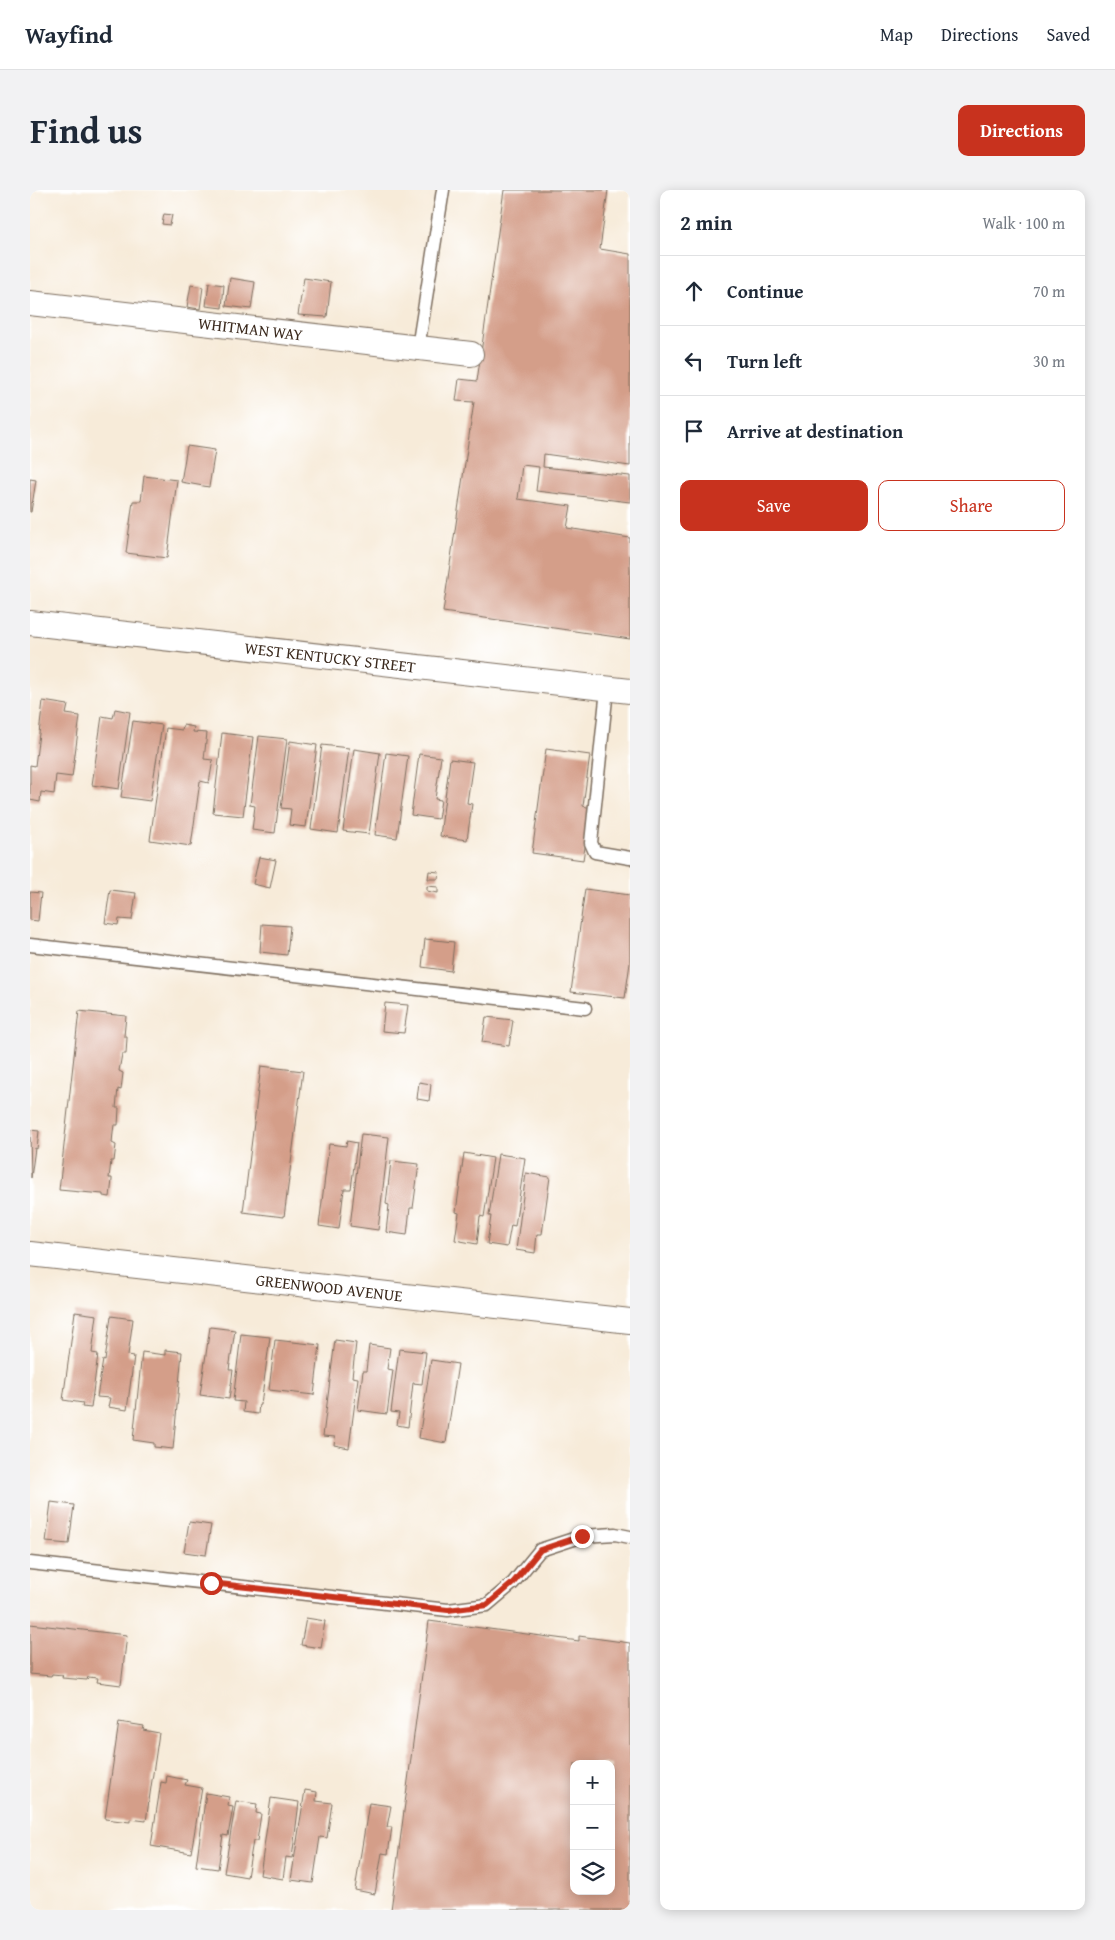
<!DOCTYPE html>
<html lang="en">
<head>
<meta charset="utf-8">
<style>
	:root { --surface:#fff; --page:#f2f2f3; --text:#1f2937; --muted:#747a83; --line:#e0e1e3; --accent:#c8321e }
	body { margin:0; font-family:"Gentium Book Plus",serif; background:var(--page); color:var(--text) }
	.controls { position:absolute; right:15px; bottom:15px; display:grid; overflow:hidden; border-radius:10px; box-shadow:0 2px 12px #0003 }
	.controls button { width:45px; height:45px; display:grid; place-items:center; padding:0; border:0; border-bottom:1px solid var(--line); background:var(--surface); color:var(--text); font:25px sans-serif }
	.stop { position:absolute; width:15px; height:15px; margin:-11px; border:4px solid #c8321e; border-radius:50%; background:#fff }
	.stop.end { background:#c8321e; border-color:#fff; box-shadow:0 1px 5px #0008 }
	.list { margin:0; padding:0; list-style:none }
	h2 { display:flex; justify-content:space-between; align-items:center; height:65px; margin:0; padding:0 20px; font-size:21px }
	h2 small { font-size:16px; font-weight:400; color:var(--muted) }
	.list li { display:grid; grid-template-columns:32px 1fr auto; gap:15px; align-items:center; box-sizing:border-box; height:70px; padding:0 20px; border-top:1px solid var(--line) }
	.list b { display:block; font-size:19px; white-space:nowrap }
	.list em { font-size:16px; font-style:normal; color:var(--muted) }
	.actions { display:flex; gap:10px; padding:15px 20px }
	.actions a { flex:1; padding:11px 0; border:1px solid var(--accent); border-radius:10px; text-align:center; font-size:18px; color:var(--accent) }
	.actions .main { background:var(--accent); color:#fff }
	.icon { flex:none; width:28px; height:28px; fill:none; stroke:currentColor; stroke-width:2; stroke-linecap:round; stroke-linejoin:round }
	.map { position:relative; flex:none; width:600px; height:1720px; overflow:hidden; border-radius:10px }
	header { display:flex; align-items:center; gap:30px; box-sizing:border-box; height:70px; padding:0 25px; background:var(--surface); border-bottom:1px solid var(--line) }
	header strong { font-size:24px }
	nav { display:flex; gap:28px; margin-inline-start:auto; font-size:18px }
	.intro { display:flex; align-items:center; justify-content:space-between; box-sizing:border-box; height:120px; padding:0 30px }
	h1 { margin:0; font-size:35px }
	.button { padding:12px 22px; border-radius:10px; background:var(--accent); color:#fff; font-size:18px; font-weight:700 }
	main { display:flex; gap:30px; padding:0 30px }
	aside { flex:1; background:var(--surface); border-radius:10px; box-shadow:0 2px 12px #0003 }
	.map>svg:first-child { display:block }
</style>
</head>
<body>
<header>
<strong>Wayfind</strong>
<nav><a>Map</a><a>Directions</a><a>Saved</a></nav>
</header>
<div class="intro"><h1>Find us</h1><a class="button">Directions</a></div>
<main>
<div class="map">
<svg width="600" height="1720" viewBox="0 0 600 1720">
	<rect width="100%" height="100%" fill="#fff"/>
	<filter id="ink" filterUnits="userSpaceOnUse"><feTurbulence type="fractalNoise" baseFrequency=".02" numOctaves="2"/><feDisplacementMap in="SourceGraphic" scale="10" xChannelSelector="R" yChannelSelector="G"/><feConvolveMatrix kernelMatrix="1 2 1 2 8 2 1 2 1" color-interpolation-filters="sRGB"/></filter>
	<filter id="wash" filterUnits="userSpaceOnUse"><feTurbulence type="fractalNoise" baseFrequency=".0096" numOctaves="4" result="noise"/><feDisplacementMap in="SourceGraphic" scale="20" xChannelSelector="R" yChannelSelector="G"/><feGaussianBlur stdDeviation="1.12" result="paint"/><feColorMatrix in="noise" values="0 0 0 0 0 0 0 0 0 0 0 0 0 0 0 0 0 1.4 0 .05"/><feComposite in="paint" operator="in"/></filter>
	<g filter="url(#wash)">
		<rect width="100%" height="100%" fill="#f7ebd9"/>
		<g id="blocks">
			<g fill="#d49e89" fill-rule="evenodd">
				<polygon points="474,0 578,0 570,59 600,64 600,276 514,264 513,277 600,286 600,312 506,301 509,277 492,275 488,309 541,316 537,338 600,348 600,449 413,422 444,212 426,211 429,189 447,191"/>
				<polygon points="134,24 142,25 140,35 132,34"/>
				<polygon points="200,88 225,92 221,119 196,116"/>
				<polygon points="274,88 301,92 297,127 268,125"/>
				<polygon points="179,93 194,95 192,118 176,116"/>
				<polygon points="161,95 173,97 170,119 157,117"/>
				<polygon points="157,256 185,260 179,297 151,292"/>
				<polygon points="114,286 147,290 137,368 96,363 103,311 111,311"/>
				<polygon points="0,289 6,290 1,322 0,322"/>
				<polygon points="13,511 38,515 36,524 50,526 42,587 26,585 24,604 11,602 10,612 0,610 0,575 5,576"/>
				<polygon points="85,519 100,522 89,599 62,595 72,526 83,528"/>
				<polygon points="103,531 132,535 120,611 91,607"/>
				<polygon points="153,535 164,537 163,542 177,543 174,569 183,570 179,593 170,591 161,656 120,650 136,538 152,540"/>
				<polygon points="192,543 223,547 213,626 183,623"/>
				<polygon points="229,546 257,549 245,643 222,640 225,616 220,615"/>
				<polygon points="260,551 287,555 276,637 259,635 261,619 251,618"/>
				<polygon points="292,555 319,558 308,643 281,639"/>
				<polygon points="324,559 350,563 339,644 313,641"/>
				<polygon points="516,559 560,565 553,616 561,618 553,670 502,663"/>
				<polygon points="356,563 378,566 367,648 345,645"/>
				<polygon points="389,564 411,567 405,609 411,610 408,629 381,625"/>
				<polygon points="420,569 443,572 437,613 442,614 437,650 410,646"/>
				<polygon points="229,667 246,670 240,698 223,694"/>
				<polygon points="399,681 409,682 408,689 398,689"/>
				<polygon points="397,696 408,697 408,703 397,701"/>
				<polygon points="555,699 600,705 600,773 595,808 541,802"/>
				<polygon points="80,700 106,703 102,730 89,729 88,735 75,733"/>
				<polygon points="0,702 11,703 8,731 0,730"/>
				<polygon points="232,734 260,736 257,765 230,762"/>
				<polygon points="395,749 424,752 421,781 392,777"/>
				<polygon points="355,813 378,815 374,843 352,841"/>
				<polygon points="49,821 96,826 94,846 97,846 97,848 96,864 92,864 89,881 93,883 91,900 88,899 86,918 89,918 88,935 84,935 83,942 82,953 86,955 84,971 81,971 79,988 82,988 82,990 80,1007 73,1006 73,1004 29,1000"/>
				<polygon points="456,827 483,830 479,856 452,852"/>
				<polygon points="231,876 273,881 254,1027 213,1022"/>
				<polygon points="389,892 401,894 399,911 387,909"/>
				<polygon points="0,940 9,941 7,959 5,958 1,988"/>
				<polygon points="331,944 359,947 348,1040 320,1036"/>
				<polygon points="317,951 327,953 321,999 314,999 309,1039 289,1036 299,954 316,956"/>
				<polygon points="434,963 463,968 454,1027 450,1026 447,1054 425,1050 429,1023 426,1022"/>
				<polygon points="468,964 495,968 485,1036 481,1035 477,1057 457,1054 461,1026 459,1026"/>
				<polygon points="361,971 389,974 383,1018 380,1018 377,1045 356,1042 359,1015 356,1014"/>
				<polygon points="496,983 520,987 512,1044 507,1044 505,1063 486,1060"/>
				<polygon points="45,1122 67,1125 62,1163 68,1164 61,1218 52,1217 53,1213 33,1210"/>
				<polygon points="81,1126 103,1129 98,1165 104,1166 97,1220 78,1217 80,1208 67,1207 73,1170 75,1171"/>
				<polygon points="180,1137 205,1140 199,1180 203,1180 199,1209 170,1205"/>
				<polygon points="211,1144 240,1147 231,1214 229,1214 228,1224 213,1222 214,1212 203,1211"/>
				<polygon points="245,1150 290,1155 284,1205 239,1200"/>
				<polygon points="305,1150 326,1153 322,1187 328,1188 319,1258 304,1255 305,1247 293,1246"/>
				<polygon points="339,1155 360,1158 357,1179 363,1180 357,1224 328,1220 333,1181 336,1181"/>
				<polygon points="369,1159 396,1162 392,1194 383,1193 378,1237 367,1235 369,1223 361,1222"/>
				<polygon points="135,1160 152,1162 143,1259 124,1257 124,1253 103,1250 112,1162 135,1165"/>
				<polygon points="401,1170 428,1174 416,1253 389,1248"/>
				<polygon points="21,1312 44,1315 39,1354 16,1352"/>
				<polygon points="159,1332 181,1335 176,1365 154,1362"/>
				<polygon points="276,1428 295,1431 291,1458 271,1455"/>
				<path d="M399,1431L549,1451V1446L600,1453V1720H361ZM544,1574H581V1701H544Z"/>
				<polygon points="0,1434 97,1445 91,1495 67,1492 68,1488 58,1487 57,1490 32,1488 33,1485 22,1484 21,1486 0,1484"/>
				<polygon points="89,1532 114,1536 113,1540 129,1543 116,1631 100,1629 100,1632 75,1629"/>
				<polygon points="137,1586 157,1590 155,1595 172,1598 161,1663 121,1656 131,1592 136,1593"/>
				<polygon points="275,1600 287,1602 286,1611 302,1613 297,1648 290,1647 283,1693 261,1690"/>
				<polygon points="176,1603 199,1607 198,1616 203,1617 198,1646 193,1645 188,1679 166,1676"/>
				<polygon points="241,1608 269,1612 262,1668 256,1667 253,1689 230,1685"/>
				<polygon points="206,1611 227,1614 226,1623 231,1624 227,1651 223,1651 217,1687 194,1683"/>
				<polygon points="339,1613 361,1616 357,1637 362,1637 358,1664 352,1663 345,1704 325,1700"/>
			</g>
		</g>
	</g>
	<g filter="url(#ink)">
		<use href="#blocks" fill-opacity="0" stroke="#7d6e5f" stroke-width="1"/>
		<g fill="none" stroke-linecap="round" stroke-linejoin="round">
			<defs>
				<g id="service">
					<polyline points="388,158 413,0"/>
					<polyline points="577,499 561,653 565,662 600,668"/>
					<polyline points="0,755 555,818"/>
					<polyline points="0,1373 418,1420 457,1415 483,1393 510,1360 553,1346 585,1344 600,1347"/>
				</g>
				<g id="minor">
					<path id="s1" d="M0,113L441,164"/>
					<path id="s2" d="M0,433L600,501"/>
					<path id="s3" d="M0,1064L600,1131"/>
				</g>
			</defs>
			<use href="#service" stroke="#7d6e5f" stroke-width="15"/>
			<use href="#minor" stroke="#7d6e5f" stroke-width="26"/>
			<use href="#service" stroke="#fff" stroke-width="12"/>
			<use href="#minor" stroke="#fff" stroke-width="24"/>
		</g>
	</g>
	<g fill="none" stroke-linecap="round" stroke-linejoin="round" filter="url(#ink)">
		<polyline stroke="#c8321e" stroke-width="6" points="181,1393 418,1420 457,1415 483,1393 510,1360 552,1346"/>
	</g>
	<g text-anchor="middle" dominant-baseline="central" stroke-width="5" stroke-linejoin="round" paint-order="stroke">
		<g font-size="16" fill="#3b2a1e" stroke="#fff">
			<text stroke="none"><textPath href="#s1" startOffset="222">WHITMAN WAY</textPath></text>
			<text stroke="none"><textPath href="#s2" startOffset="302">WEST KENTUCKY STREET</textPath></text>
			<text stroke="none"><textPath href="#s3" startOffset="301">GREENWOOD AVENUE</textPath></text>
		</g>
	</g>
</svg>
<div class="controls">
<button>+</button>
<button>−</button>
<button><svg class="icon" aria-label="layers" viewBox="0 0 24 24"><path d="M12 4l9 5-9 5-9-5zM3 14l9 5 9-5"/></svg></button>
</div>
<div class="stop" style="left:181px;top:1393px"></div>
<div class="stop end" style="left:552px;top:1346px"></div>
</div>
<aside>
<h2>2 min<small>Walk · 100 m</small></h2>
<ul class="list">
<li><svg class="icon" aria-label="ahead" viewBox="0 0 24 24"><path d="M12 20V5M6 11l6-6 6 6"/></svg><div><b>Continue</b></div><em>70 m</em></li>
<li><svg class="icon" aria-label="left" viewBox="0 0 24 24"><path d="M17 20v-9H6M10 6l-5 5 5 5"/></svg><div><b>Turn left</b></div><em>30 m</em></li>
<li><svg class="icon" aria-label="arrive" viewBox="0 0 24 24"><path d="M6 21V4h12l-3 4 3 4H6"/></svg><div><b>Arrive at destination</b></div></li>
</ul>
<div class="actions"><a class="main">Save</a><a>Share</a></div>
</aside>
</main>
</body>
</html>
